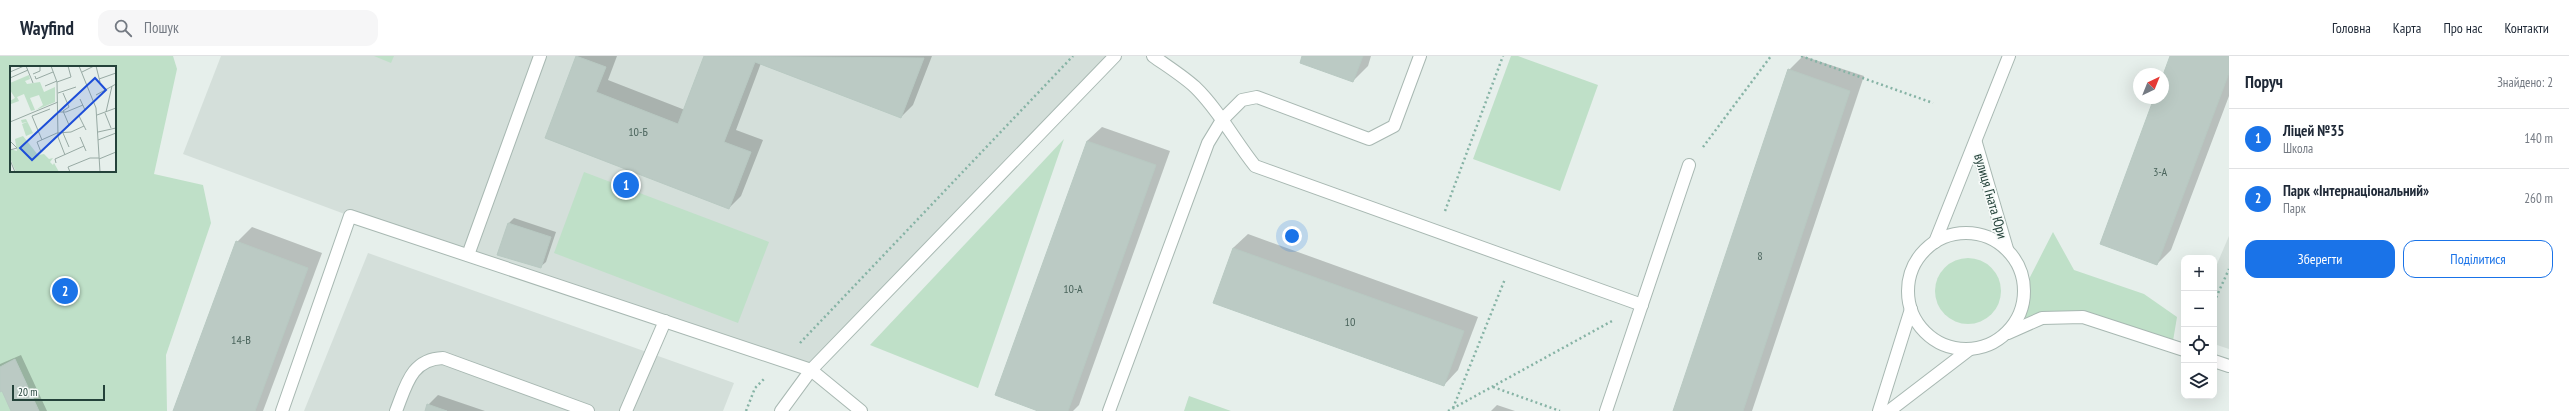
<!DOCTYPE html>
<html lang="uk">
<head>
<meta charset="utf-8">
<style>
	:root { --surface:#fff; --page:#f6f6f7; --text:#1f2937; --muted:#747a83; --line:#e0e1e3; --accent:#1a73e8 }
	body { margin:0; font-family:"PT Sans Narrow",sans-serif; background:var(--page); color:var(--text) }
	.controls { position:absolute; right:12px; bottom:12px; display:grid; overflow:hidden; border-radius:8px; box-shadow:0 4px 16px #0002 }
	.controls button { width:36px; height:36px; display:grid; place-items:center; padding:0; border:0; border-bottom:1px solid var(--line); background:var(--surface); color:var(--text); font:20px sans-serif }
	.compass { position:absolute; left:2133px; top:12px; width:36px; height:36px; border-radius:50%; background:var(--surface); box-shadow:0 4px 16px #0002; rotate:43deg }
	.scale { position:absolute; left:12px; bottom:10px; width:93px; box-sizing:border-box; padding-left:4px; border:2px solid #24423a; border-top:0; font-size:11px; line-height:14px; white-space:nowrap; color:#24423a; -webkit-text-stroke:3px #f7fbf9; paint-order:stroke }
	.you { position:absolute; left:1292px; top:180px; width:14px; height:14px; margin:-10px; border:3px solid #fff; border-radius:50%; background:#1a73e8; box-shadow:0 0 0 6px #1a73e833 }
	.badge { display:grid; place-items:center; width:26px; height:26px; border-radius:50%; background:var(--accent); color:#fff; font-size:13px; font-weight:700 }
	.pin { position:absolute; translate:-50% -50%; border:2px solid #fff; box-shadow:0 1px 4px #0006 }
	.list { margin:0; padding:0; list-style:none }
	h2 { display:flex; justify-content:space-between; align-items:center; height:52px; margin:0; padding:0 16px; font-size:17px }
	h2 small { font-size:13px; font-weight:400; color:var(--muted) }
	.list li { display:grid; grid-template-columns:26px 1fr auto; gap:12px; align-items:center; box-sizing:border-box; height:60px; padding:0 16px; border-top:1px solid var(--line) }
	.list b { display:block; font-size:15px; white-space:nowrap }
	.list p { margin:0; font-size:13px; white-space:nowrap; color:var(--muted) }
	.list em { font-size:13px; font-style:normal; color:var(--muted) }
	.actions { display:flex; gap:8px; padding:12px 16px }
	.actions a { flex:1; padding:9px 0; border:1px solid var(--accent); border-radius:12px; text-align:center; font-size:14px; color:var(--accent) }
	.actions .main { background:var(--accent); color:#fff }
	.icon { flex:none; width:22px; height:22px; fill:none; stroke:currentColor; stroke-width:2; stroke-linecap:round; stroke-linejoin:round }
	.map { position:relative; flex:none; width:2229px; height:355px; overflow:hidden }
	header { display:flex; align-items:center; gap:24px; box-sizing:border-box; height:56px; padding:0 20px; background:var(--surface); border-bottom:1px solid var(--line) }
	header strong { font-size:19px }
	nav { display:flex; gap:22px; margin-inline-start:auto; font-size:14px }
	.search { width:280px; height:36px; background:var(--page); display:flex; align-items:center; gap:10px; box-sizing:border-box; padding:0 14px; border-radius:12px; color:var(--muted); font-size:15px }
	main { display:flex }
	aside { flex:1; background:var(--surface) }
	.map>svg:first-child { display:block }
</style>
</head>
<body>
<header>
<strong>Wayfind</strong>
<div class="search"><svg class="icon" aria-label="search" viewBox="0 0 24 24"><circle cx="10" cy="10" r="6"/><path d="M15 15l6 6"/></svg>Пошук</div>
<nav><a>Головна</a><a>Карта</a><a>Про нас</a><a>Контакти</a></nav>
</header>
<main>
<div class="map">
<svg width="2229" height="355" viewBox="0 0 2229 355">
	<rect width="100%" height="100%" fill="#e6efeb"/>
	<g fill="#d4dfda">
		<polygon points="221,0 1109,0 811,314 350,160 183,98"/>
		<polygon points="2229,180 2229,293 2214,288 2214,215"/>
		<polygon points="368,197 734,327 723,355 304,355"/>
	</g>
	<g fill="#bfe0c8" fill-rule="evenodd">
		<path d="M0,0H173L177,13L154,118L203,129L211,167L166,299L167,355H0ZM11,11H115V115H11Z"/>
		<polygon points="374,0 394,0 391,7"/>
		<polygon points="1511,0 1518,0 1598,29 1560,135 1473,103"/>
		<polygon points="1064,83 978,332 870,289"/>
		<polygon points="584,116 769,186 738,267 554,197"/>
		<polygon points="2053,176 2074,214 2144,238 2177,261 2173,285 2085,257 2018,267 2028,243 2029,223"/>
		<circle cx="1968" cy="235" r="33"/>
		<polygon points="1189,340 1231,355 1184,355"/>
	</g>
	<g fill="#0003">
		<polygon points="578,0 617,0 608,24 685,54 705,0 932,0 913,49 901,61 761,7 736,74 763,84 741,140 729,152 546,82"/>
		<polygon points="1304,0 1371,0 1368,10 1353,25"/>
		<polygon points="1803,0 1864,20 1752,355 1674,355 1789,14"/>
		<polygon points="2171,0 2229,0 2229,40 2171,194 2157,208 2155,42 2163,42 2163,22"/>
		<polygon points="1102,71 1170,95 1079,349 1073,355 1041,355 1087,85"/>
		<polygon points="514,162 556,176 546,206 540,211 499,198 509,167"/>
		<polygon points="252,171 322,197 263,355 174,355 237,186"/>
		<polygon points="1248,178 1478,261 1458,314 1444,329 1233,192"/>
		<polygon points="21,299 47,355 12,355 2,334 0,335 0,308"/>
		<polygon points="438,339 485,355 426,355 428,349"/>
		<polygon points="1497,349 1515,355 1491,355"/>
	</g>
	<g fill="#bbcac4" stroke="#b8c9c2">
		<polygon points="576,0 606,11 596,36 678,68 704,0 924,2 901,62 755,6 724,86 751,96 729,153 545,82"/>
		<polygon points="1302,0 1363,0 1353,26 1300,7"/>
		<polygon points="2170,0 2229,0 2229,17 2157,209 2100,188 2154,42 2163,42 2163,19"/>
		<polygon points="1788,13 1850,35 1743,355 1673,355"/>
		<polygon points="1087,85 1156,109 1068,355 1038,355 995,339"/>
		<polygon points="508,167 551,181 541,212 497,199"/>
		<polygon points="236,185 308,212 255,355 173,355"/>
		<polygon points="1233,192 1464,275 1444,330 1213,247"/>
		<polygon points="15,303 39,355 11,355 2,335 0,336 0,311"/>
		<polygon points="427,348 447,355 425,355"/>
	</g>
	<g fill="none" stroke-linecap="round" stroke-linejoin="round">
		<defs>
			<g id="minor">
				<path d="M1153,0C1167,10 1183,20 1195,31C1218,53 1235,85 1255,110L1642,249"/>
				<polyline points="1976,87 2007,193"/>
				<circle cx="1966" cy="235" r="58"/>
				<polyline points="1935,186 2009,0"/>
				<polyline points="468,199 540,0"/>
				<polyline points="2008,277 2042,262 2083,261 2184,294"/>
				<polyline points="2214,305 2229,310"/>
				<polyline points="282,355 350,160 811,314 861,355"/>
				<path d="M396,355C406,330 411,303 443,302L588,355"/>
				<polyline points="626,355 665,265"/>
				<polyline points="781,355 811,314 1115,0"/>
				<polyline points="1109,355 1208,87 1222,64 1242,44 1257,41 1369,83 1394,70 1420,0"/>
				<polyline points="1606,355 1689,109"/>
				<polyline points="1879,355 1911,253"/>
				<polyline points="1889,355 1970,293"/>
			</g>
		</defs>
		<use href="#minor" stroke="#a8b8b2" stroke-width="14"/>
		<g stroke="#86b3a5" stroke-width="2.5" stroke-dasharray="2 3" stroke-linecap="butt">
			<polyline points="1801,0 1933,47"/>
			<polyline points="1703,91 1771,0"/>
			<polyline points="1445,155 1503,0"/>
			<polyline points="2214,246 2229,213"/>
			<polyline points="800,287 1073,0"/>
			<polyline points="1493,331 1560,355"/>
			<polyline points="1453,352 1505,223"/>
			<polyline points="746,355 755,332 765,322"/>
			<polyline points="1448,355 1612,265"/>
		</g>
		<use href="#minor" stroke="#fff" stroke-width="12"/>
	</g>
	<g text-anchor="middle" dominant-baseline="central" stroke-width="3.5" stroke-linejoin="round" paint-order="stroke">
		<g font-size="12" fill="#4a645c">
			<text x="638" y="75">10-Б</text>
			<text x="2160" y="115">3-А</text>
			<text x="1760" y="199">8</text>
			<text x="1073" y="232">10-А</text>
			<text x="1350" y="265">10</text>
			<text x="241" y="283">14-В</text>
		</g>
		<g font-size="14" fill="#24423a" stroke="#f7fbf9">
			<text transform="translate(1991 140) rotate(74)">вулиця Гната Юри</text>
		</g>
	</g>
	<g transform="translate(10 10)">
		<rect width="106" height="106" fill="#e6efeb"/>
		<path d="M19,9L20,13L15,15L17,18L30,16L34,26L45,21V36L26,44L33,39L29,29L20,32L25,44L21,45L14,28L7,31L9,35L1,38L0,35L5,32L0,24V17ZM16,53L23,67L16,70L12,58L17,56L12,57L11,54ZM13,70L28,89L34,88L39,93L43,92L40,96L43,99L44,97L49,106H6L0,92V83L7,85L5,73Z" fill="#bfe0c8"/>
		<path fill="none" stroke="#98aaa4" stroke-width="1" d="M16,0L23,17M41,0L47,16L48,71L55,89M69,0L86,42L90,106M86,0L90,16M0,6L14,0M72,6L84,0M23,8L30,5V0M25,10L26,13L43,6M0,12L18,4M89,13L106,7M47,16L61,11L58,0M35,20L47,15M48,27L66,21M53,27L59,41L53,45L59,59M86,29L106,18M70,33L75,44M48,46H56L73,39M96,46L102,20M95,47L101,62M87,49L106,42M69,50L76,64M0,56L48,36M88,66L106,62M53,67L59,81M70,71L76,85M32,74L22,50L40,43M88,74L106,67M0,75L7,82L0,84M31,86L27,76L47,67L61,66L74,60M89,93L106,86M0,94L5,106M46,97L45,93L74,80M60,106L58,101L80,92H89"/>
		<path fill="#1d4ed8" fill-opacity="0.15" stroke="#1d4ed8" stroke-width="2" d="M85,12L96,24L22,94L10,82Z"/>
		<rect width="106" height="106" fill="none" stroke="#24423a" stroke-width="2"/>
	</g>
</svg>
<div class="controls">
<button>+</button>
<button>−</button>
<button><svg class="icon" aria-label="locate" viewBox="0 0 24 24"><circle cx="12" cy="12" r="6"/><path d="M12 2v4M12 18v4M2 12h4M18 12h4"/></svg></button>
<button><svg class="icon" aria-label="layers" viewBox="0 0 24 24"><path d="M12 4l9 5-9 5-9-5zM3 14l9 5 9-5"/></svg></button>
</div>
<svg class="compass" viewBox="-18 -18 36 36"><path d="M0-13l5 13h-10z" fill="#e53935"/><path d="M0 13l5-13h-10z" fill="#747a83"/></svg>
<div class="scale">20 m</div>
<div class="you"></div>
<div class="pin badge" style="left:626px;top:129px">1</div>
<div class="pin badge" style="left:65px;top:235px">2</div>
</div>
<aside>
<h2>Поруч<small>Знайдено: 2</small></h2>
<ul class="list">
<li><span class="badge">1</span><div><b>Ліцей №35</b><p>Школа</p></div><em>140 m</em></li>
<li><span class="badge">2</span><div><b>Парк «Інтернаціональний»</b><p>Парк</p></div><em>260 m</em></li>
</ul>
<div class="actions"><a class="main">Зберегти</a><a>Поділитися</a></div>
</aside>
</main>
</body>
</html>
